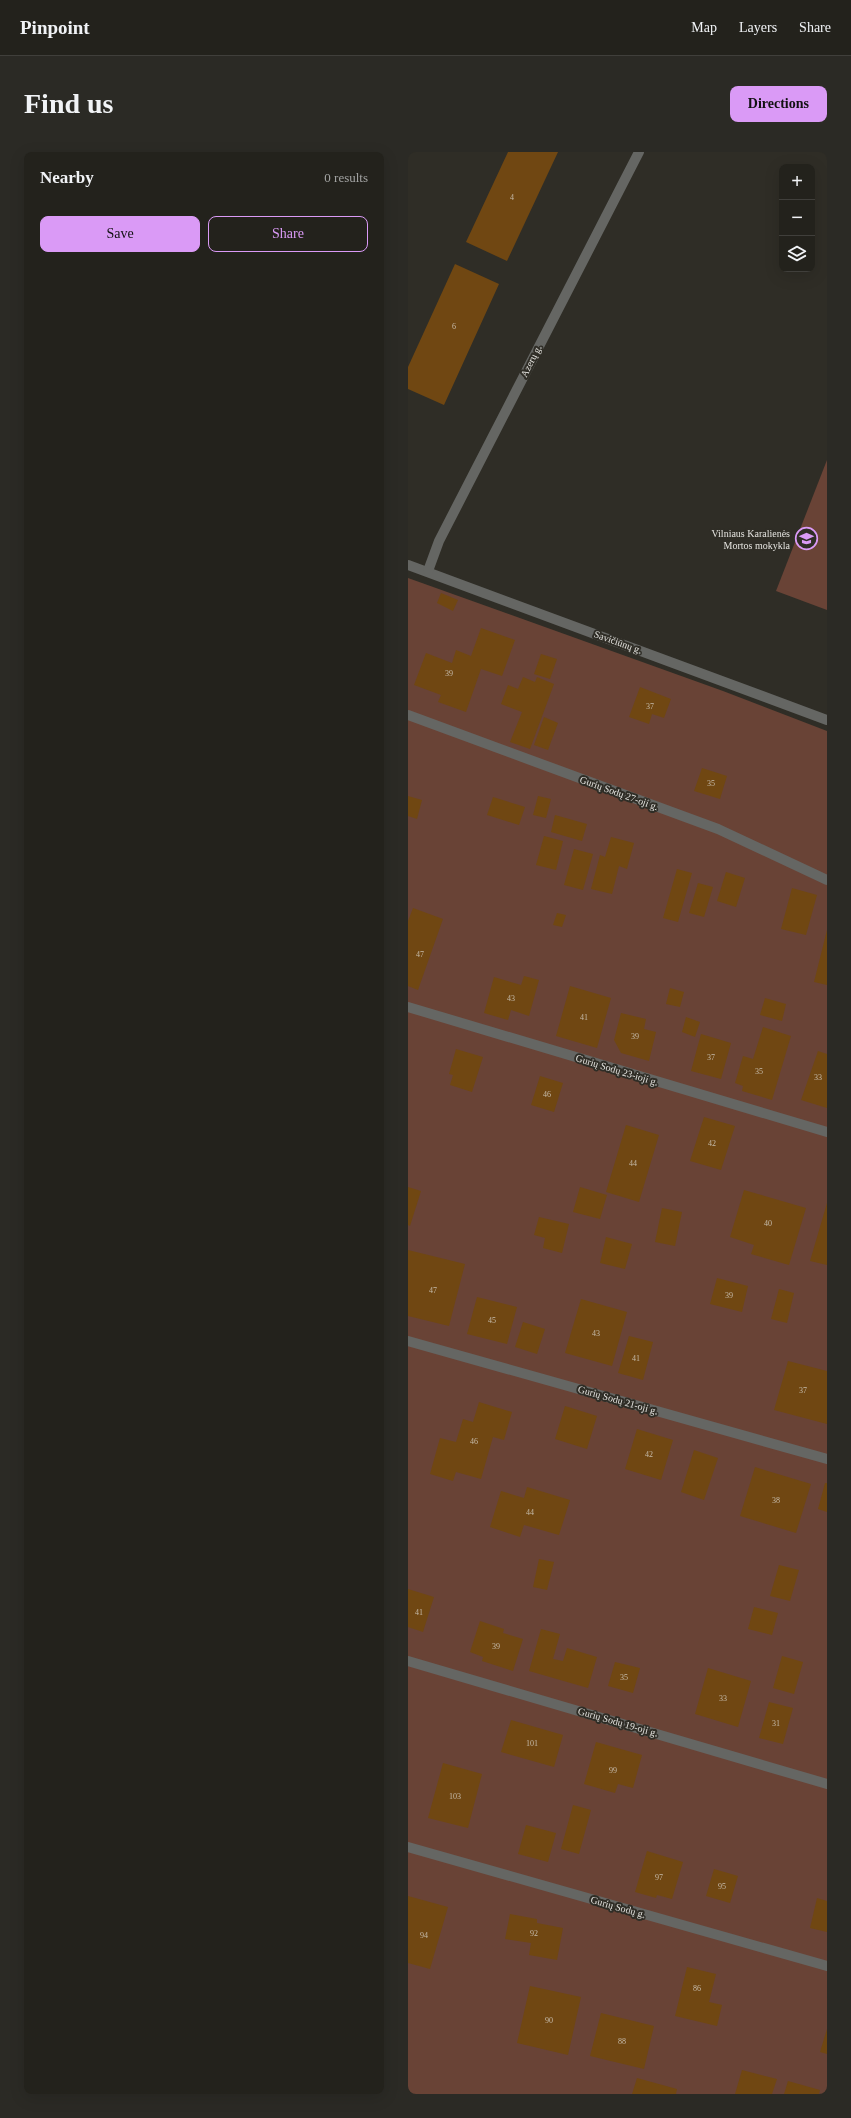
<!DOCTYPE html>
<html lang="en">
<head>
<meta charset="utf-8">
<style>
	:root { --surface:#23221c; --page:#2b2a25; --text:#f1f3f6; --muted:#a3a4a3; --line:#403f3b; --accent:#da9af6 }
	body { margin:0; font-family:"Times New Roman",serif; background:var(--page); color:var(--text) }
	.controls { position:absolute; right:12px; top:12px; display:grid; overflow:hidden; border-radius:8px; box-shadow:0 4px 16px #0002 }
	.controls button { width:36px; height:36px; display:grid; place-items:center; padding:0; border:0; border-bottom:1px solid var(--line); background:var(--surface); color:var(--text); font:20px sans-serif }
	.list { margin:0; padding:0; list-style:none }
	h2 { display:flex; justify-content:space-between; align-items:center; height:52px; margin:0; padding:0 16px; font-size:17px }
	h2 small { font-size:13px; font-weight:400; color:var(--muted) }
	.actions { display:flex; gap:8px; padding:12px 16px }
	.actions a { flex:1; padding:9px 0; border:1px solid var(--accent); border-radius:8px; text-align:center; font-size:14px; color:var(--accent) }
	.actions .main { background:var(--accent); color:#111 }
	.icon { flex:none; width:22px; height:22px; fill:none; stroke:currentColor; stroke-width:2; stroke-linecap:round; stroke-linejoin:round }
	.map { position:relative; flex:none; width:419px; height:1942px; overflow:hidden; border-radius:8px }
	header { display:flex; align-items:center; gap:24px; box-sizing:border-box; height:56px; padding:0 20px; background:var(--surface); border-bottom:1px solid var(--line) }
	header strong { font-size:19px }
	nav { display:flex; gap:22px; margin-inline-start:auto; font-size:14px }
	.intro { display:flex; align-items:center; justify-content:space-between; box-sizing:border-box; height:96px; padding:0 24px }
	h1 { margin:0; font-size:28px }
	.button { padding:10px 18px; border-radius:8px; background:var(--accent); color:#111; font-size:14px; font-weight:700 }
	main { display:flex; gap:24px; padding:0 24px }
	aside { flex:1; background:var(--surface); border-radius:8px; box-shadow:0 4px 16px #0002 }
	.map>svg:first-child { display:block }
</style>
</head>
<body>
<header>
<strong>Pinpoint</strong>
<nav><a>Map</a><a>Layers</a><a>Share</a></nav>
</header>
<div class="intro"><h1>Find us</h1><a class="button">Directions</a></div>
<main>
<aside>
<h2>Nearby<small>0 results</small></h2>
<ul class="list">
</ul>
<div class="actions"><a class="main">Save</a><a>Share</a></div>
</aside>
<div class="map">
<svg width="419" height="1942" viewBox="0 0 419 1942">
	<rect width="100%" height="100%" fill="#2f2d26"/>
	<g fill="#694336">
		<polygon points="419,308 419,458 368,439"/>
		<polygon points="0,426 315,539 419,579 419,1942 0,1942"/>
	</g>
	<g fill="#704712">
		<polygon points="100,0 150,0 99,109 58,90"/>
		<polygon points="47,112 91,132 36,253 0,237 0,215"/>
		<polygon points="33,441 50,448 45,459 29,451"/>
		<polygon points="73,476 107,488 94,524 73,517 58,560 30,550 33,543 6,533 18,501 44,511 48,498 63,504"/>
		<polygon points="133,502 149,507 142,527 126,522"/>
		<polygon points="115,525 127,530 129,525 146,532 122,597 102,590 114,560 93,552 100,533 110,537"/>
		<polygon points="232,535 263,547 256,566 244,562 241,572 221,565"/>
		<polygon points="136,565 150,571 140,598 126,593"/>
		<polygon points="294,616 319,624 312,647 286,639"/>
		<polygon points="0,644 14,648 9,667 0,664"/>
		<polygon points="130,644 143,647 138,666 125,663"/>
		<polygon points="85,645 117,655 111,673 79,663"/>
		<polygon points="147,663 179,672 174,689 143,680"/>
		<polygon points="136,684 155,689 148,718 128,713"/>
		<polygon points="203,685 226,691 219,717 211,714 204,742 183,737 192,703 197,705"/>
		<polygon points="166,697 185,702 175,738 156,733"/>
		<polygon points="269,717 284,721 270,770 255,766"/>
		<polygon points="318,720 337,726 328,755 309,749"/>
		<polygon points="290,731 305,735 296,765 281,761"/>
		<polygon points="384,736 409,743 398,783 373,777"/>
		<polygon points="5,756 35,767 10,838 0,834 0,769"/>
		<polygon points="149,761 158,763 154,775 145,773"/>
		<polygon points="419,778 419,833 406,830"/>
		<polygon points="116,824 131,828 121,864 103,858 100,868 76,861 86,825 113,833"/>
		<polygon points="162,834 203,846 189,896 148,884"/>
		<polygon points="262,836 276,840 272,855 258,852"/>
		<polygon points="357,846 378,852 374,869 352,863"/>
		<polygon points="213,861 238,867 236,877 248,880 241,909 213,901 206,888"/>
		<polygon points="278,865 292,870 287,885 274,880"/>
		<polygon points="355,875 383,884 364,948 334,939 335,934 327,931 335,904 345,907"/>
		<polygon points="293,882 323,891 313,927 283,919"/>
		<polygon points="48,897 75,905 64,940 42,933 45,923 41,922"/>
		<polygon points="410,899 419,902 419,956 393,948"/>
		<polygon points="132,924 155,931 146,960 123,953"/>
		<polygon points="296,965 327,974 313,1018 282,1009"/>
		<polygon points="218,973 251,983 231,1050 198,1040"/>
		<polygon points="0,1035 13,1039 2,1074 0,1073"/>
		<polygon points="172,1035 199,1043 192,1067 165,1060"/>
		<polygon points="336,1038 398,1056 381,1113 343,1102 346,1093 322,1085"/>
		<polygon points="419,1051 419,1113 402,1109"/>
		<polygon points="254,1056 274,1060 267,1094 247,1090"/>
		<polygon points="131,1065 161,1072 154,1101 135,1096 137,1086 126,1083"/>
		<polygon points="198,1085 224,1092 217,1117 192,1111"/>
		<polygon points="0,1098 57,1112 41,1174 0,1164"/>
		<polygon points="309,1126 340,1134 334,1160 302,1152"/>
		<polygon points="371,1137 386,1141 379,1171 363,1167"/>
		<polygon points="69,1145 109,1155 99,1192 59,1182"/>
		<polygon points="173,1147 219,1160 204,1214 157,1201"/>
		<polygon points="115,1170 137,1177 129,1202 107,1195"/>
		<polygon points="221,1184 245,1190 235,1228 210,1221"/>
		<polygon points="380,1209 419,1219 419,1272 366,1258"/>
		<polygon points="71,1250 104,1260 96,1288 85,1285 73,1327 48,1320 45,1329 22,1322 32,1286 48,1290 55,1267 65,1270"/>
		<polygon points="157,1254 189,1264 179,1297 147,1287"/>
		<polygon points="229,1277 265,1288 253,1328 217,1317"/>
		<polygon points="286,1298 310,1306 296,1348 273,1340"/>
		<polygon points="347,1315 403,1332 388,1381 332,1364"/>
		<polygon points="417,1331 419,1331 419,1360 410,1357"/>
		<polygon points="119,1335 162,1348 151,1383 116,1373 112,1385 82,1375 93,1339 116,1346"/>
		<polygon points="131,1407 146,1410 139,1438 125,1435"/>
		<polygon points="371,1413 391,1418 382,1449 362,1444"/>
		<polygon points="0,1437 26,1445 15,1480 0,1475"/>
		<polygon points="346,1455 370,1461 364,1483 340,1477"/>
		<polygon points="72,1469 96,1477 95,1481 115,1487 105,1519 74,1509 75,1505 62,1500"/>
		<polygon points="133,1477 152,1482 145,1507 155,1509 159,1496 189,1505 180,1536 121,1519"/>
		<polygon points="374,1504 395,1510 386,1542 365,1536"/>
		<polygon points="207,1510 232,1516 225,1541 200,1534"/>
		<polygon points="300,1516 343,1529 330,1575 287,1562"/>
		<polygon points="361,1550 385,1556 375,1592 351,1586"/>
		<polygon points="103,1568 155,1583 146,1615 93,1600"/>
		<polygon points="188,1590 234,1603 225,1636 210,1632 207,1641 176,1632"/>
		<polygon points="35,1611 74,1622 60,1676 20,1666"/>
		<polygon points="165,1653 183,1658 171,1702 153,1697"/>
		<polygon points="118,1673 148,1681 140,1710 110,1702"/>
		<polygon points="239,1699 275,1710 264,1747 249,1743 248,1746 227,1740"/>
		<polygon points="306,1717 330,1724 322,1751 298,1744"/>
		<polygon points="0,1744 40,1755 22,1817 0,1811"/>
		<polygon points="409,1746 419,1749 419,1780 402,1776"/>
		<polygon points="102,1762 129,1767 129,1771 155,1776 149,1808 121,1803 123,1791 97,1787"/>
		<polygon points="279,1815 308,1822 301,1850 314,1853 309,1874 267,1864"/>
		<polygon points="122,1834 173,1845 160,1903 109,1891"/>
		<polygon points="193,1861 246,1874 236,1917 182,1904"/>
		<polygon points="419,1877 419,1902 412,1900"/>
		<polygon points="334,1918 369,1927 364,1942 327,1942"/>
		<polygon points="229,1926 269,1937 268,1942 224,1942"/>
		<polygon points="380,1929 412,1938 411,1942 376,1942"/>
	</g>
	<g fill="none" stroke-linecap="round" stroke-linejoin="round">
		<g stroke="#656663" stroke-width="10">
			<polyline points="0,413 419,568"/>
			<polyline points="20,419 31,389 231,0"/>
			<polyline points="0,563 310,677 419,728"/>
			<polyline points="0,855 419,980"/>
			<polyline points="0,1189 419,1307"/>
			<polyline points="0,1509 419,1632"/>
			<polyline points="0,1695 419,1814"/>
		</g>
	</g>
	<defs>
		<symbol id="school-ring" viewBox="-11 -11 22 22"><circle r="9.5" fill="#2f2d26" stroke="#da9af6" stroke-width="1.5"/><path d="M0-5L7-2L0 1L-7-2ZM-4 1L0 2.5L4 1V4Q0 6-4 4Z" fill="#da9af6"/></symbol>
	</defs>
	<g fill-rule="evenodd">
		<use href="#school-ring" x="386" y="374" width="25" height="25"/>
	</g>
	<g text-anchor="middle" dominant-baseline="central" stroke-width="4" stroke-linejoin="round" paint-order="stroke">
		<g font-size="8" fill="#c6bbab">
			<text x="104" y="45">4</text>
			<text x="46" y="174">6</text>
			<text x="41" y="521">39</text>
			<text x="242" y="554">37</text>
			<text x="303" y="631">35</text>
			<text x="12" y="802">47</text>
			<text x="103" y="846">43</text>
			<text x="176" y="865">41</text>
			<text x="227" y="884">39</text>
			<text x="303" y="905">37</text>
			<text x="351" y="919">35</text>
			<text x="410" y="925">33</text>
			<text x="139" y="942">46</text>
			<text x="304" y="991">42</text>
			<text x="225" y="1011">44</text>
			<text x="360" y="1071">40</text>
			<text x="25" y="1138">47</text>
			<text x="321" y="1143">39</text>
			<text x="84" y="1168">45</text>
			<text x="188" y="1181">43</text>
			<text x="228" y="1206">41</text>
			<text x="395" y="1238">37</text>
			<text x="66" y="1289">46</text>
			<text x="241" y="1302">42</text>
			<text x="368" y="1348">38</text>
			<text x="122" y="1360">44</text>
			<text x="11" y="1460">41</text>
			<text x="88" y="1494">39</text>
			<text x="216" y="1525">35</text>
			<text x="315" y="1546">33</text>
			<text x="368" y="1571">31</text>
			<text x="124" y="1591">101</text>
			<text x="205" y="1618">99</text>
			<text x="47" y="1644">103</text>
			<text x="251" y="1725">97</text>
			<text x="314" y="1734">95</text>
			<text x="126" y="1781">92</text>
			<text x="16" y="1783">94</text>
			<text x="289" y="1836">86</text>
			<text x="141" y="1868">90</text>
			<text x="214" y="1889">88</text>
		</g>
		<g font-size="10" fill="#e3e2de" stroke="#2f2d26">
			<text transform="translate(123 209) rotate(-63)">Azerų g.</text>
			<text transform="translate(210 490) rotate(20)">Savičiūnų g.</text>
			<text transform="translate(211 641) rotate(20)">Gurių Sodų 27-oji g.</text>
			<text transform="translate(209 918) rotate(17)">Gurių Sodų 23-ioji g.</text>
			<text transform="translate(210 1248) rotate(16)">Gurių Sodų 21-oji g.</text>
			<text transform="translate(210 1570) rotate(16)">Gurių Sodų 19-oji g.</text>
			<text transform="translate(210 1755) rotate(16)">Gurių Sodų g.</text>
		</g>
		<g font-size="10" fill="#e3e2de" stroke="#2f2d26" text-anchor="end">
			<text x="382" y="381">Vilniaus Karalienės<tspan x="382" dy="12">Mortos mokykla</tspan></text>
		</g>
	</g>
</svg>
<div class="controls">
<button>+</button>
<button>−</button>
<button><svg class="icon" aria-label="layers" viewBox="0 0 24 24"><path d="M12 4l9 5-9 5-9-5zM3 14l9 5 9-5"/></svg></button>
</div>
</div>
</main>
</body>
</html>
